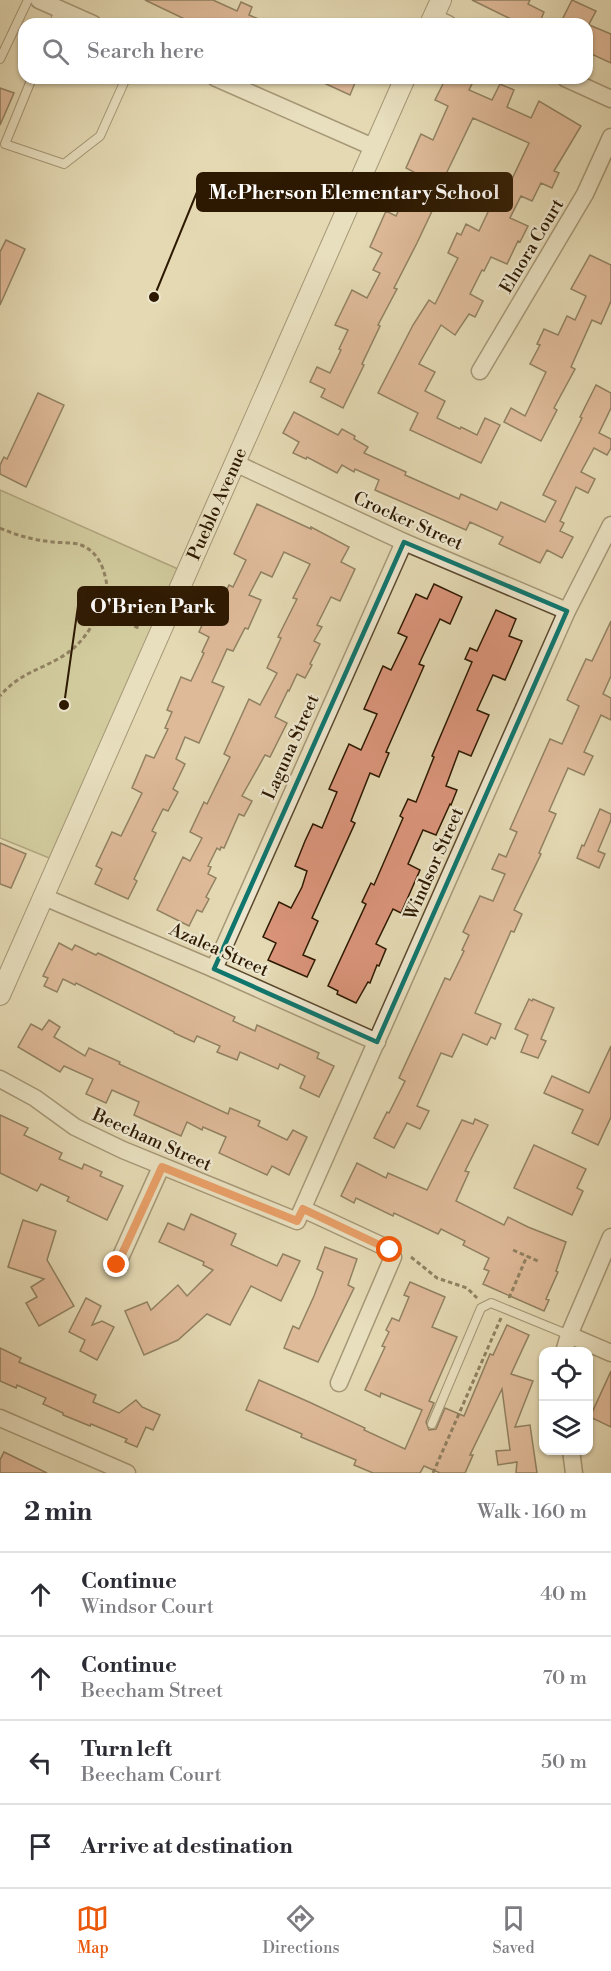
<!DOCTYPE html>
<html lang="en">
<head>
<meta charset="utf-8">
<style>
	:root { --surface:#fff; --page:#f2f2f3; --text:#2b2b33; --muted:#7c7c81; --line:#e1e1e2; --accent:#ea580c }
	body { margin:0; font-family:"Libre Bodoni",serif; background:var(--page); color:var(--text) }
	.controls { position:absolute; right:18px; bottom:18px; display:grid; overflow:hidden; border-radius:12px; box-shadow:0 2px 4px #0004 }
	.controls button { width:54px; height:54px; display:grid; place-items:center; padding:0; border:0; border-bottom:2px solid var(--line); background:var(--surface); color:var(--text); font:30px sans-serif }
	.stop { position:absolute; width:18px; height:18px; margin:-14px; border:4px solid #ea580c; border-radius:50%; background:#fff }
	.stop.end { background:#ea580c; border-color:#fff; box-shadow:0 2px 6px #0008 }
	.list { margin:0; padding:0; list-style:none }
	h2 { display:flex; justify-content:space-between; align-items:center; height:78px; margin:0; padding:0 24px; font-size:26px }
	h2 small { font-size:20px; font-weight:400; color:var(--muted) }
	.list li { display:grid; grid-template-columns:39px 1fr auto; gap:18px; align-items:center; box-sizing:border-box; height:84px; padding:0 24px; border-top:2px solid var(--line) }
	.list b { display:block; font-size:22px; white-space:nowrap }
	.list p { margin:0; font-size:20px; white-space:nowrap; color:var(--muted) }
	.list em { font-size:20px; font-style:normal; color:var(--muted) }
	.icon { flex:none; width:33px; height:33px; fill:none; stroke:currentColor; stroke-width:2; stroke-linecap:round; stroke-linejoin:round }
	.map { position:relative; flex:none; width:611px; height:1473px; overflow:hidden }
	.search { position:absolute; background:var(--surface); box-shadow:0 2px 4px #0004; left:18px; right:18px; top:18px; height:66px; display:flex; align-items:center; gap:15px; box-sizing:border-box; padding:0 21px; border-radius:18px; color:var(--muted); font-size:22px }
	.sheet { height:414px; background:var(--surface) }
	nav { display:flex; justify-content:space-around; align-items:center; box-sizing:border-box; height:84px; border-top:2px solid var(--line); background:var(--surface); font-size:16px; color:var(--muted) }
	nav a { display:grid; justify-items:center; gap:3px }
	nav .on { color:var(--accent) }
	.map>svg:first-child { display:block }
</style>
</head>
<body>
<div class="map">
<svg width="611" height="1473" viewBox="0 0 611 1473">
	<rect width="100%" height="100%" fill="#e4d9b3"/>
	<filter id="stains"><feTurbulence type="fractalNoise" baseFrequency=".00333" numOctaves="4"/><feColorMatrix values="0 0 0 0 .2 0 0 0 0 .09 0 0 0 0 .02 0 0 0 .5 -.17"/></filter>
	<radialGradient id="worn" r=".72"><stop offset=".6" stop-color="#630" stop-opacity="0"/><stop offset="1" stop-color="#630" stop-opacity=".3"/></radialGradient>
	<polygon fill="#bcbc87" stroke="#746a44" stroke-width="1.5" points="0,490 187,573 59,862 0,838"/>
	<g fill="#da947a" stroke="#2d1901" stroke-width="1.5">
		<polygon points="145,0 213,0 237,11 241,2 252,7 249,15 270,24 195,24"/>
		<polygon points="472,0 530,0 528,4 544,12 539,24 521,24"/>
		<polygon points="572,0 596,11 589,24 571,24 562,20"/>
		<polygon points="587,24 611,34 611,63 587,52"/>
		<polygon points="313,78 357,78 350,95"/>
		<polygon points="446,78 475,78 469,90 492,100 500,84 514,90 507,107 531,118 539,101 581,126 554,171 559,173 552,188 541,183 532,201 521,196 510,218 528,226 520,242 518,241 507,264 491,257 484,271 482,270 470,294 483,301 475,317 469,314 455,335 441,325 419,364 435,372 425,391 445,401 437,418 460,429 461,427 477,435 485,418 500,425 481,463 410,430 418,413 378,393 413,325 429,300 435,304 458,258 448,253 457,233 461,235 466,224 479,231 497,193 504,196 529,143 473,118 447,172 448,173 431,208 433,209 417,243 394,288 397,289 378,325 380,326 362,364 364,365 343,408 321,397 325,389 310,382 317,367 330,373 341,350 339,349 348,330 335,325 352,290 367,298 380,273 373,270 382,253 370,247 386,211 396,216 401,205 407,207 423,177 406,168 421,134 433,140 448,106 435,100"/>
		<polygon points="0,88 14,93 0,125"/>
		<polygon points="6,240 25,249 0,305 0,252"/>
		<polygon points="590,255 611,265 611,301 601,324 592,320 571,367 575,369 554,408 557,410 541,441 504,422 511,408 525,416 546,372 530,364 540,345 537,344 544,329 558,335 567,316 575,320 586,296 571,289"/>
		<polygon points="596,385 611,393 611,408 599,433 611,439 611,448 607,455 594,448 581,472 595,479 588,493 576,487 560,521 564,523 560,531 573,537 562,558 547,550 540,563 499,544 503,537 470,522 466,530 375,490 379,480 355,469 354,472 342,465 337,473 307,457 306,459 293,453 299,442 283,433 294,412 338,435 342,429 355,436 354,439 368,447 364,453 406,472 405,475 459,499 461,494 497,510 501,502 545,522 556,501 543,495 582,418 580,417"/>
		<polygon points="38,393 64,405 26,487 0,474 0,465 4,457 7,459"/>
		<polygon points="257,504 311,529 311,527 349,547 341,562 355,569 340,601 331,597 317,625 322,627 314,641 320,644 310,664 312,665 305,678 297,674 289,691 288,690 275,717 287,723 270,757 265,755 242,796 252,801 244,816 239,814 224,848 221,847 220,850 217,848 208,866 211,867 208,874 216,878 206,897 209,899 202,912 197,910 189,926 157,910 183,857 190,861 202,838 190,832 204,802 207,804 230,757 224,754 249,699 260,705 277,673 267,668 281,638 278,637 297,599 293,598 310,564 284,552 272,577 261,572 249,595 261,600 248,629 245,628 233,651 227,649 212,682 224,687 199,743 185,737 176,759 185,764 173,789 178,792 168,811 163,809 152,831 156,833 134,879 137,881 128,899 95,884 102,869 96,866 112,832 121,836 142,793 132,788 146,755 154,758 168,729 165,728 172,712 167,710 181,677 191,681 204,653 202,652 209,637 199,632 206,616 208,617 217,597 222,599 229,585 233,587 246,560 234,554"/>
		<polygon points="434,584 462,597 450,624 440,619 419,664 424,666 386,752 389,753 379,777 370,773 351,821 355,823 312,918 318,921 303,955 315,960 307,977 268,960 276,943 263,937 279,902 291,908 302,887 307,871 295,866 305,841 313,824 322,828 337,792 329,789 349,744 361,750 377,714 364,709 383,666 391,670 407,637 398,633 416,594 427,599"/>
		<polygon points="496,610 516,619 509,636 522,641 505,680 493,675 477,710 489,715 471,756 459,751 446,786 457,790 451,805 450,804 436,835 423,830 408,864 420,870 401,913 393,909 376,944 386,949 379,966 377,965 370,983 368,982 356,1003 337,994 338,991 328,986 366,904 362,902 371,883 374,885 403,818 400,816 408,799 416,802 434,757 432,756 472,662 465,659 470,648 477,651"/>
		<polygon points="611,621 611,676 603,694 611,698 611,720 601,715 584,752 593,756 584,775 568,768 549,811 556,814 539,853 541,854 514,910 522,914 514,932 511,931 475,1013 501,1024 495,1039 491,1037 487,1045 463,1034 452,1057 441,1053 417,1106 429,1111 420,1129 407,1123 394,1148 374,1138 387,1112 389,1113 405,1081 399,1078 445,978 450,980 464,951 462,950 469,935 463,932 480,896 493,901 505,874 492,869 499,854 506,857 517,832 510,829 550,739 562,744 579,706 567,700 586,659 592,661"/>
		<polygon points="600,809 611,814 611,820 598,851 605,854 599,868 577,858 582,845 584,846"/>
		<polygon points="0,843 26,854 11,888 0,884"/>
		<polygon points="59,943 72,950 75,945 96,955 98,953 235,1017 233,1021 255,1031 257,1025 319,1053 317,1058 334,1066 319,1097 300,1088 305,1076 280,1064 278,1069 240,1052 237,1060 217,1052 220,1046 197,1036 194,1042 174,1033 174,1032 76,983 75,985 63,979 57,992 44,986 48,978 43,976"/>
		<polygon points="529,999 532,1001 533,999 554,1008 541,1039 546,1041 538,1058 521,1052 528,1035 515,1029"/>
		<polygon points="49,1020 60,1027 54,1037 85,1056 89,1048 120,1062 119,1064 228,1114 230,1108 260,1121 258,1126 287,1140 293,1130 307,1137 289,1175 272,1166 267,1175 219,1153 226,1137 203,1127 202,1130 187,1122 181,1136 134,1115 139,1102 112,1090 106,1103 86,1094 93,1079 64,1066 60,1072 18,1047 31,1024 42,1030"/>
		<polygon points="611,1046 611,1117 598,1145 572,1133 583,1110 544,1093 552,1076 589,1093"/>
		<polygon points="0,1115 28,1128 24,1135 62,1153 59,1159 82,1169 84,1164 102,1172 100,1176 123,1186 107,1220 67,1201 69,1197 41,1184 37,1191 0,1173"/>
		<polygon points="475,1119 488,1125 465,1171 469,1172 456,1201 504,1225 508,1217 528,1227 566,1242 556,1271 558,1272 546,1299 549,1300 544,1311 483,1284 489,1271 484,1269 489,1258 463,1245 465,1241 441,1229 438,1234 394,1213 393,1216 356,1198 354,1203 341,1196 357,1163 386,1178 388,1173 427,1190 462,1120 473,1124"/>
		<polygon points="534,1145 586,1169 577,1188 583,1191 572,1215 514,1188"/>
		<polygon points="191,1214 236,1234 231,1245 277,1266 283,1254 300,1261 281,1301 251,1286 230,1325 207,1314 178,1340 144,1355 125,1311 147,1302 151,1310 178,1285 187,1296 213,1270 203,1265 204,1262 159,1242 168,1223 184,1230"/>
		<polygon points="23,1220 56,1231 47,1260 74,1306 39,1326 26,1303 37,1297 31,1287 44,1279 8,1267"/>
		<polygon points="325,1247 357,1259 348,1285 354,1288 318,1362 284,1348 293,1326 299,1329 314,1296 323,1272 317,1269"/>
		<polygon points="410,1282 445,1297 432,1327 457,1337 429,1401 434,1403 426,1422 429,1430 436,1429 445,1408 464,1416 490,1354 493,1355 507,1325 529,1335 511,1374 533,1381 515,1427 530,1425 537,1473 516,1473 517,1462 498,1465 496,1451 510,1450 502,1389 470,1455 473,1455 465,1473 440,1473 424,1466 420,1473 373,1473 354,1465 356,1460 301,1437 302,1434 246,1410 259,1380 309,1402 365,1428 364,1430 405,1449 422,1410 381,1393 380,1397 365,1390 385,1347 382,1346 389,1332 386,1330 392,1318 399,1321 409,1297 404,1295"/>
		<polygon points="86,1298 101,1306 92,1325 102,1321 114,1327 97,1360 80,1351 85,1340 69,1332"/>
		<polygon points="0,1348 21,1358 19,1362 96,1395 93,1402 119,1413 136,1400 142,1407 160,1415 153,1430 146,1427 137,1447 125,1442 127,1439 91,1424 90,1426 63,1415 63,1413 43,1404 46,1398 17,1385 16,1388 0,1381"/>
		<polygon points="611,1371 611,1427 590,1417"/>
		<polygon points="4,1452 47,1473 0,1473 0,1460"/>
	</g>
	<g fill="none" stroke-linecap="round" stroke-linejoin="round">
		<defs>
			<g id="service">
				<polyline points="53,24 60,9"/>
				<polyline points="0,59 28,0"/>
				<polyline points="32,78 5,144 64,164 100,136 126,78"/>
				<polyline points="432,1424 481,1308 491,1303 569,1335"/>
			</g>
			<g id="minor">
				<polyline points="39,0 93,24"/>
				<polyline points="433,17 448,24"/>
				<polyline points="216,78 373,147"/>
				<polyline points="565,78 611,99"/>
				<polyline points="480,371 585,194 611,137"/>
				<polyline points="235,463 404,542 567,611"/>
				<polyline points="44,897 214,969 377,1042"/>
				<polyline points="214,969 404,542"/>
				<polyline points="0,1079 35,1098 75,1127 123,1150 297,1221 567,611 611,525"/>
				<polyline points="303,1209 387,1248 393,1257 339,1383"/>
				<polyline points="117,1265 161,1167"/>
				<polyline points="569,1335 611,1353"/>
				<polyline points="564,1352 569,1335 611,1237"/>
				<polyline points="0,1418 127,1473"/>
				<polyline points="571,1450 574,1473"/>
			</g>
			<g id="tertiary">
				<polyline points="430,24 441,0"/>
				<path id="s1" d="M0,995L405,78"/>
			</g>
		</defs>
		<use href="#service" stroke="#5b492e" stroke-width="10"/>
		<use href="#minor" stroke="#5b492e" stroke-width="19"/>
		<use href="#tertiary" stroke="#5b492e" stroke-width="22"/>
		<g stroke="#2d1901" stroke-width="3" stroke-dasharray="4.5 3" stroke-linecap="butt">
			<path d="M0,528C18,536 34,540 53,542C61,543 73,542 81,545C94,550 102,562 105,576C109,589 105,599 99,611C92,628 81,644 66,654C42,670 20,672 0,696"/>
			<polyline points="100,611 141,629"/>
			<polyline points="513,1250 540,1262"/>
			<polyline points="411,1257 437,1278 467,1288 477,1298"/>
			<polyline points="509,1298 527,1256"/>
			<polyline points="433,1473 501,1318"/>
		</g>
		<use href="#service" stroke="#ede6ce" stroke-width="8"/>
		<use href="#minor" stroke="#ede6ce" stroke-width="16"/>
		<use href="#tertiary" stroke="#ede6ce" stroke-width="20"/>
	</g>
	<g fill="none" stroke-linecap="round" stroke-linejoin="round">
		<polyline stroke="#ea580c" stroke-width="8" points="117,1265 162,1167 297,1221 303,1209 390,1250"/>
	</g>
	<path d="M0 0H611V1473H0ZM404,542L567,611L377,1042L214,969Z" fill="#e4d9b3" fill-opacity=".55" fill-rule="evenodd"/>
	<path fill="none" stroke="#0f766e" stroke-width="4.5" stroke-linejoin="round" d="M404,542L567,611L377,1042L214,969Z"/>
	<g text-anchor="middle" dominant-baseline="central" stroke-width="4.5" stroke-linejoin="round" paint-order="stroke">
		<g font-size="18" fill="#2d1901" stroke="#ede6ce">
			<text transform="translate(532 246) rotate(-59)">Elnora Court</text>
			<text stroke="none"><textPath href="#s1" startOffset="537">Pueblo Avenue</textPath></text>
			<text transform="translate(408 521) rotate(24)">Crocker Street</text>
			<text transform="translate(291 747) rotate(-66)">Laguna Street</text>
			<text transform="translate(434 864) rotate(-66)">Windsor Street</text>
			<text transform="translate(219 950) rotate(24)">Azalea Street</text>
			<text transform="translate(152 1140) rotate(24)">Beecham Street</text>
		</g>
	</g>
	<path fill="none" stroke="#2d1901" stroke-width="2" d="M154 297L197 192M64 705L78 606"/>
	<g fill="#2d1901" stroke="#ede6ce" stroke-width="2">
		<circle cx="154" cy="297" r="6"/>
		<circle cx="64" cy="705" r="6"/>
	</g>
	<g fill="#2d1901" stroke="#2d1901" stroke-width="2">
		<rect x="197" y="173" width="315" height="38" rx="6"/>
		<rect x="78" y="587" width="150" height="38" rx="6"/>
	</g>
	<g font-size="20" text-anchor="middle" font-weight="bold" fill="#fff">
		<text x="354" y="199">McPherson Elementary School</text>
		<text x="153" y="613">O'Brien Park</text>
	</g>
	<rect width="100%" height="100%" filter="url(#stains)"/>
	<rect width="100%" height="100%" fill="url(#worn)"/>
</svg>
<div class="controls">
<button><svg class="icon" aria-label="locate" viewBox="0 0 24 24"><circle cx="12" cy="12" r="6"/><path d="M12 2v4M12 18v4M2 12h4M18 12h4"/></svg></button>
<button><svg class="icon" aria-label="layers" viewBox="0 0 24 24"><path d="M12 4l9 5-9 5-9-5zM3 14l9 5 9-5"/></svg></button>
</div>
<div class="stop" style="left:390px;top:1250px"></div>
<div class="stop end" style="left:117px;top:1265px"></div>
<div class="search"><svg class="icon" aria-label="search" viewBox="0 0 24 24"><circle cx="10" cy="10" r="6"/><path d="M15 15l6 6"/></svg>Search here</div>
</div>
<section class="sheet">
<h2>2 min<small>Walk · 160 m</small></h2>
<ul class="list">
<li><svg class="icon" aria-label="ahead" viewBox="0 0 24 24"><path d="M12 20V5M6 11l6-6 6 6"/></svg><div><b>Continue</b><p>Windsor Court</p></div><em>40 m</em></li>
<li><svg class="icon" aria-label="ahead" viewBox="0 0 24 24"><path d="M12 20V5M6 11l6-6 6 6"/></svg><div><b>Continue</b><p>Beecham Street</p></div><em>70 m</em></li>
<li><svg class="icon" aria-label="left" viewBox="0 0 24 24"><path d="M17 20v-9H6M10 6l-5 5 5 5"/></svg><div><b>Turn left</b><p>Beecham Court</p></div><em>50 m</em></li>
<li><svg class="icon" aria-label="arrive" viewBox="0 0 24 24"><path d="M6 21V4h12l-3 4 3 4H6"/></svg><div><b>Arrive at destination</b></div></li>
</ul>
</section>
<nav>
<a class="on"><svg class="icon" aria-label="map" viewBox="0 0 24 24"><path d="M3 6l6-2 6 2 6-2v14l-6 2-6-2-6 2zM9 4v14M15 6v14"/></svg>Map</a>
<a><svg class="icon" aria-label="directions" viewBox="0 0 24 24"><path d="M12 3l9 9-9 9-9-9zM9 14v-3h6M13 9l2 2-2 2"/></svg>Directions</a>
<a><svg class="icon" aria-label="saved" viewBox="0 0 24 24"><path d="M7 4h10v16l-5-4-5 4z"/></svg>Saved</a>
</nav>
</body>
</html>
